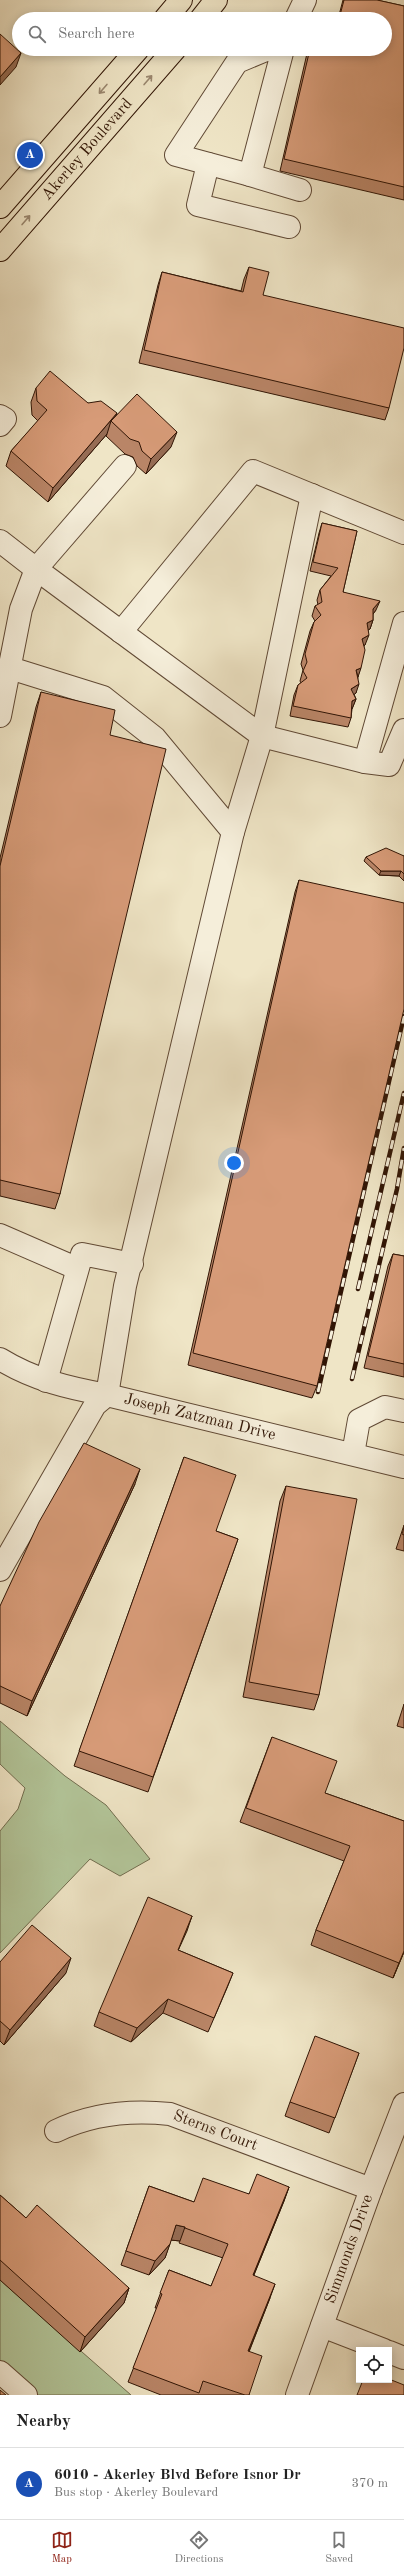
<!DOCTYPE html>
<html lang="en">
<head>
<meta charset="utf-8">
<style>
	:root { --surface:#fff; --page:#f6f6f6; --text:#222; --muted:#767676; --line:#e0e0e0; --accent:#8f2418 }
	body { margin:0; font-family:"Old Standard TT",serif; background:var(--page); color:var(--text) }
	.controls { position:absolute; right:12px; bottom:12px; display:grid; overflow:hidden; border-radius:0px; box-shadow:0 2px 10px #0003 }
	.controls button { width:36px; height:36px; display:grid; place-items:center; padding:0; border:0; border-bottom:1px solid var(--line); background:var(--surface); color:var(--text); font:20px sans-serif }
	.you { position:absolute; left:234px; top:1163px; width:14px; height:14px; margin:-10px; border:3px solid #fff; border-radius:50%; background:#1a73e8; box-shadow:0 0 0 6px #1a73e833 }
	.badge { display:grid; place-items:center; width:26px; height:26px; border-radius:50%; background:var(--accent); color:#fff; font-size:13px; font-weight:700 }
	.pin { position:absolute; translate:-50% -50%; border:2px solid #fff; box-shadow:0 1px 4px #0006 }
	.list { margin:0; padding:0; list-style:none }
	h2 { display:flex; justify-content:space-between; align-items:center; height:52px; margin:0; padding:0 16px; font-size:17px }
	h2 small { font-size:13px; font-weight:400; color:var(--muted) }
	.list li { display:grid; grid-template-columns:26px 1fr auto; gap:12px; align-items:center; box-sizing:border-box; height:72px; padding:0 16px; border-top:1px solid var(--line) }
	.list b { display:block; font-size:15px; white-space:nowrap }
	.list p { margin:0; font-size:13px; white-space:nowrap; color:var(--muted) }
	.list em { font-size:13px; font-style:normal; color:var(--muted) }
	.icon { flex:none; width:22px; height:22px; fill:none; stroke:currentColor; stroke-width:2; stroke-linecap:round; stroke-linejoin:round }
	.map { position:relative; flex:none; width:404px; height:2395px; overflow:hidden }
	.search { position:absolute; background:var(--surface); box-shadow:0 2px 10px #0003; left:12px; right:12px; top:12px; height:44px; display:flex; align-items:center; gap:10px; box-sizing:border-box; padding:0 14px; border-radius:22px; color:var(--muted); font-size:15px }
	.sheet { height:124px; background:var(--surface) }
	nav { display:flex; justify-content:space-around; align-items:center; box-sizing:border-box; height:56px; border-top:1px solid var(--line); background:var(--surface); font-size:11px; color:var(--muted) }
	nav a { display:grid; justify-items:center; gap:2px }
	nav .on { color:var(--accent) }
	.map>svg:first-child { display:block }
</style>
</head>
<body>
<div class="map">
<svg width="404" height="2395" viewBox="0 0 404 2395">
	<rect width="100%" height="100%" fill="#efe5c6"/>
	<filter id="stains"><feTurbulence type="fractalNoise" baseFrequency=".005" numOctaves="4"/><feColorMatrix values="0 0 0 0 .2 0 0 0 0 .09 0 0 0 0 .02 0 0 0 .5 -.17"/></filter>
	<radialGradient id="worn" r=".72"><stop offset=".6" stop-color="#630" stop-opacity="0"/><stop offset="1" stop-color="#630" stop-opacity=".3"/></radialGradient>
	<g fill="#b3c69a" stroke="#726e50">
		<polygon points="0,1721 65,1776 106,1805 150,1859 120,1876 90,1859 0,1953 0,1831 18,1809 25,1788 0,1764"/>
		<polygon points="0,2280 131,2395 32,2395 0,2367"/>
	</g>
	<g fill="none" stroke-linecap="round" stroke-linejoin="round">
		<defs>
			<g id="minor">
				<polyline points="296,19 305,0"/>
				<polyline points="268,49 237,62 176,155 250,175 283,49"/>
				<polyline points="208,164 198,205 289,227"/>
				<polyline points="250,175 300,190"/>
				<polyline points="0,416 5,419 0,425"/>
				<polyline points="0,541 36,569 125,466"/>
				<polyline points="121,632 253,471 404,533"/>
				<polyline points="10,668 103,697 155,738 233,832"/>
				<polyline points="0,716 21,609 36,569 262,736 365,762 389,765 404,730"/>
				<polyline points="365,762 404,623"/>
				<polyline points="0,1235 76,1268"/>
				<path id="s1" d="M0,1359C34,1380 69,1388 107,1395L404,1467"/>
				<polyline points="46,1381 82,1254 132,1264"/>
				<polyline points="353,1454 359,1420 385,1407 404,1411"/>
				<polyline points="0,1570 95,1405 107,1395 125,1286 233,832 262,736 312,495"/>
				<path id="s2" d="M56,2131C91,2114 132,2110 170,2114L371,2189"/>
				<polyline points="322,2326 384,2350"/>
				<polyline points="389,2352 404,2358"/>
				<polyline points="0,2372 26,2395"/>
				<path id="s3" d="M297,2395L371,2189L404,2104"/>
			</g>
			<g id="major">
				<polyline points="165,19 181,0"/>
				<polyline points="201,19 216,0"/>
				<polyline points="0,207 138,49"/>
				<path id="s4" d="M0,250L175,49"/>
			</g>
		</defs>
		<use href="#minor" stroke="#604935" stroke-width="24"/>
		<use href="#major" stroke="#311505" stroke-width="24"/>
		<use href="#minor" stroke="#f5eeda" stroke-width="22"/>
		<use href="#major" stroke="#efe5c6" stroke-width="22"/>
		<defs>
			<g id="rail">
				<polyline points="358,1289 404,1093"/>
				<polyline points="352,1379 397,1189 404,1148"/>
				<polyline points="318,1392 404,1016"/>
			</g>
		</defs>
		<use href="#rail" stroke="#311505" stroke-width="4.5"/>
		<use href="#rail" stroke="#f5eeda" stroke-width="3" stroke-dasharray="9" stroke-linecap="butt"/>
	</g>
	<g fill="#b98567" stroke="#311505">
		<polygon points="343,0 377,0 404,6 404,200 280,171 308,49 385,49 385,19 338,19"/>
		<polygon points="249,267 263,295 389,408 385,420 139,363 158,285 162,272 241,291 244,279"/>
		<polygon points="36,388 88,403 116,416 171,447 146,474 137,466 133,457 125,454 106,436 107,434 48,502 6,466 11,451 38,421 32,415 31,402"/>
		<polygon points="322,523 357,531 343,592 376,610 373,614 373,620 370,629 368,630 365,645 364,646 358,677 356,693 354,694 356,699 352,709 351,718 348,727 290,716 294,695 298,685 301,683 300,681 303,670 301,664 310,631 314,622 315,621 312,616 315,606 318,605 317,600 320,590 331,576 310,571 319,533"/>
		<polygon points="41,692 110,735 60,1194 55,1209 0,1196 0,858 36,707"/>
		<polygon points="404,856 404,881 399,876 379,875 364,861 366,857"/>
		<polygon points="299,880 317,1386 312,1398 188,1365 295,892"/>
		<polygon points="393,1254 404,1256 404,1377 364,1368 388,1266"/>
		<polygon points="184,1457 216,1531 238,1539 148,1792 74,1766"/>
		<polygon points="135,1484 27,1716 0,1703 0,1606"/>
		<polygon points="286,1486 319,1695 314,1710 243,1697 280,1501"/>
		<polygon points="404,1525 404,1551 396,1549"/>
		<polygon points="404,1704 404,1728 397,1726"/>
		<polygon points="272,1737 325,1793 404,1821 404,1952 393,1978 311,1945 316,1930 344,1861 240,1822"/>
		<polygon points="192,1916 178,1950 233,1973 227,1988 208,2032 163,2013 131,2042 94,2026 99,2012"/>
		<polygon points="0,1962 66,1973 4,2045 0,2041"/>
		<polygon points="359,2053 329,2133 285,2116 290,2102"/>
		<polygon points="149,2186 194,2202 249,2194 289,2187 284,2201 254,2275 270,2298 249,2352 249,2395 161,2395 128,2382 157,2308 155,2308 169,2270 211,2286 223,2258 179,2243 180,2241 171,2240 165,2258 149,2275 121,2265"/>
		<polygon points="0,2195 26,2218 129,2288 124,2303 80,2352 0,2280"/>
	</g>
	<g fill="#966c54" stroke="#311505">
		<polygon points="21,53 16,67 0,85 0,77"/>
		<polygon points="117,413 113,423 111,421 107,434 48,502 53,488"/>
		<polygon points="177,432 171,447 146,474 151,459"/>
		<polygon points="380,601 376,610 370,618 373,609"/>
		<polygon points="373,620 370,629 364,632 367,623"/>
		<polygon points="369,635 365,645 359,648 362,639"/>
		<polygon points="361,668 358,677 356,670"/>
		<polygon points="359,684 356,693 348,699 351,689"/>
		<polygon points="356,699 352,709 349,711 352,701"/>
		<polygon points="381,871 401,871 399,876 379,875"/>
		<polygon points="140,1469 135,1484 27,1716 32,1701"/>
		<polygon points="192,1916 187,1931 172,1964 178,1950"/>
		<polygon points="404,1951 404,1952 393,1978 399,1963"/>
		<polygon points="71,1958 66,1973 4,2045 10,2030"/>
		<polygon points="168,1999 163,2013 131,2042 137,2028"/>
		<polygon points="289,2187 284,2201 248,2289 253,2275"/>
		<polygon points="176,2225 185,2227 180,2241 171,2240"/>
		<polygon points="170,2244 165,2258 149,2275 155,2261"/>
		<polygon points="275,2284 270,2298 243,2366 248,2351"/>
		<polygon points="129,2288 124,2303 80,2352 85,2337"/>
	</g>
	<g fill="#d79b78" stroke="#311505">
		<polygon points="344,0 377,0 404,6 404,187 284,159 310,49 385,49 385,19 339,19"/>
		<polygon points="0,34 21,53 0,77"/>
		<polygon points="249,267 269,272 263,295 404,328 404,348 389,408 144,350 162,272 243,292"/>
		<polygon points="50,371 88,403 101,401 117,413 53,488 11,451 47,410 37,401 36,388"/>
		<polygon points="137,394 177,432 151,459 142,451 139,442 130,439 111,421"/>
		<polygon points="322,523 357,531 343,592 380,601 373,609 373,620 367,623 369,635 362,639 365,650 361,668 356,670 359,684 351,689 356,699 352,701 351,718 293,706 298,685 307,678 303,671 307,662 305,654 314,622 321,615 315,606 322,602 320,590 338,568 313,562"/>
		<polygon points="41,692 115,710 110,735 166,749 60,1194 0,1180 0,866"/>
		<polygon points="386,848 404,856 404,874 401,871 381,871 366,857"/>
		<polygon points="299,880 404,903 404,1009 317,1386 193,1353"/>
		<polygon points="393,1254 404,1256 404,1364 368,1356"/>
		<polygon points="84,1443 140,1469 32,1701 0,1686 0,1606 39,1522"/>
		<polygon points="184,1457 236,1475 216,1531 238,1539 153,1777 79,1751"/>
		<polygon points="286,1486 357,1499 319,1695 249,1682"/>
		<polygon points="404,1527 404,1535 402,1534"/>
		<polygon points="272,1737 337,1761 325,1793 404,1821 404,1951 399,1963 316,1930 350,1846 246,1808"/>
		<polygon points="148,1897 192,1916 178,1950 233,1973 214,2018 168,1999 137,2028 99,2012"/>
		<polygon points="32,1925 71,1958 10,2030 0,2021 0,1962"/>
		<polygon points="315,2036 359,2053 335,2118 290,2102"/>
		<polygon points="257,2174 289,2187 253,2275 275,2284 248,2351 262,2356 249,2395 245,2395 203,2381 199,2393 133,2368 162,2294 160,2293 169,2270 211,2286 228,2244 185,2228 185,2227 176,2225 170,2244 155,2261 126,2251 149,2186 194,2202 203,2178 249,2194"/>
		<polygon points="0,2195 26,2218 37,2205 129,2288 85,2337 0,2260"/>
		<polygon points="389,2379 404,2385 404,2395 357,2395 363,2380 389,2380"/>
		<polygon points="0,2390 6,2395 0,2395"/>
	</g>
	<defs><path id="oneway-shaft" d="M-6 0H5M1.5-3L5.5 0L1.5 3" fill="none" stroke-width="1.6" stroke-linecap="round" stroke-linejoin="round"/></defs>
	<g stroke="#9a876f">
		<use href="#oneway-shaft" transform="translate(148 80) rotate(-49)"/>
		<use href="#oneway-shaft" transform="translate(103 89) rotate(131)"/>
		<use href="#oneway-shaft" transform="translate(26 220) rotate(-49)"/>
	</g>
	<g text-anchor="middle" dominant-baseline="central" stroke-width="4" stroke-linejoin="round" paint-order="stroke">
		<g font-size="16" fill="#311505" stroke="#f5eeda">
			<text stroke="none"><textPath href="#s4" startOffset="133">Akerley Boulevard</textPath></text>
			<text stroke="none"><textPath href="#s1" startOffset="209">Joseph Zatzman Drive</textPath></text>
			<text stroke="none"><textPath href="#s2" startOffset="165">Sterns Court</textPath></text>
			<text stroke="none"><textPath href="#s3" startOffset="155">Simmonds Drive</textPath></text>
		</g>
	</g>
	<rect width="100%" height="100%" filter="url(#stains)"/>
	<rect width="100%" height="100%" fill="url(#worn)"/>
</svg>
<div class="controls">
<button><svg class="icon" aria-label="locate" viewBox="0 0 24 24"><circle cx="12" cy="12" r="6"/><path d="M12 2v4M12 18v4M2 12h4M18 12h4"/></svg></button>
</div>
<div class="you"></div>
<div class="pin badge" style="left:30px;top:155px;background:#1a4fb4">A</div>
<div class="search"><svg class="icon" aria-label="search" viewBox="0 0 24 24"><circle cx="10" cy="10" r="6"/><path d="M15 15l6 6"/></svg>Search here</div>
</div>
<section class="sheet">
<h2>Nearby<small></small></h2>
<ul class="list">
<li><span class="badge" style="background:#1a4fb4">A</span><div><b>6010 - Akerley Blvd Before Isnor Dr</b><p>Bus stop · Akerley Boulevard</p></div><em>370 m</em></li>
</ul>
</section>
<nav>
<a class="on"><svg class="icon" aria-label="map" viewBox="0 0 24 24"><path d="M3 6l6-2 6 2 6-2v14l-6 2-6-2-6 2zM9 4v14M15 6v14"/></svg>Map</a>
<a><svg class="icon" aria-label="directions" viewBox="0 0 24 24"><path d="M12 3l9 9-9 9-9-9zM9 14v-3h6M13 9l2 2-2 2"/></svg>Directions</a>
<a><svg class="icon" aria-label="saved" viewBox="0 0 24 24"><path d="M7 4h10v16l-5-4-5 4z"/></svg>Saved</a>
</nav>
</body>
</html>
